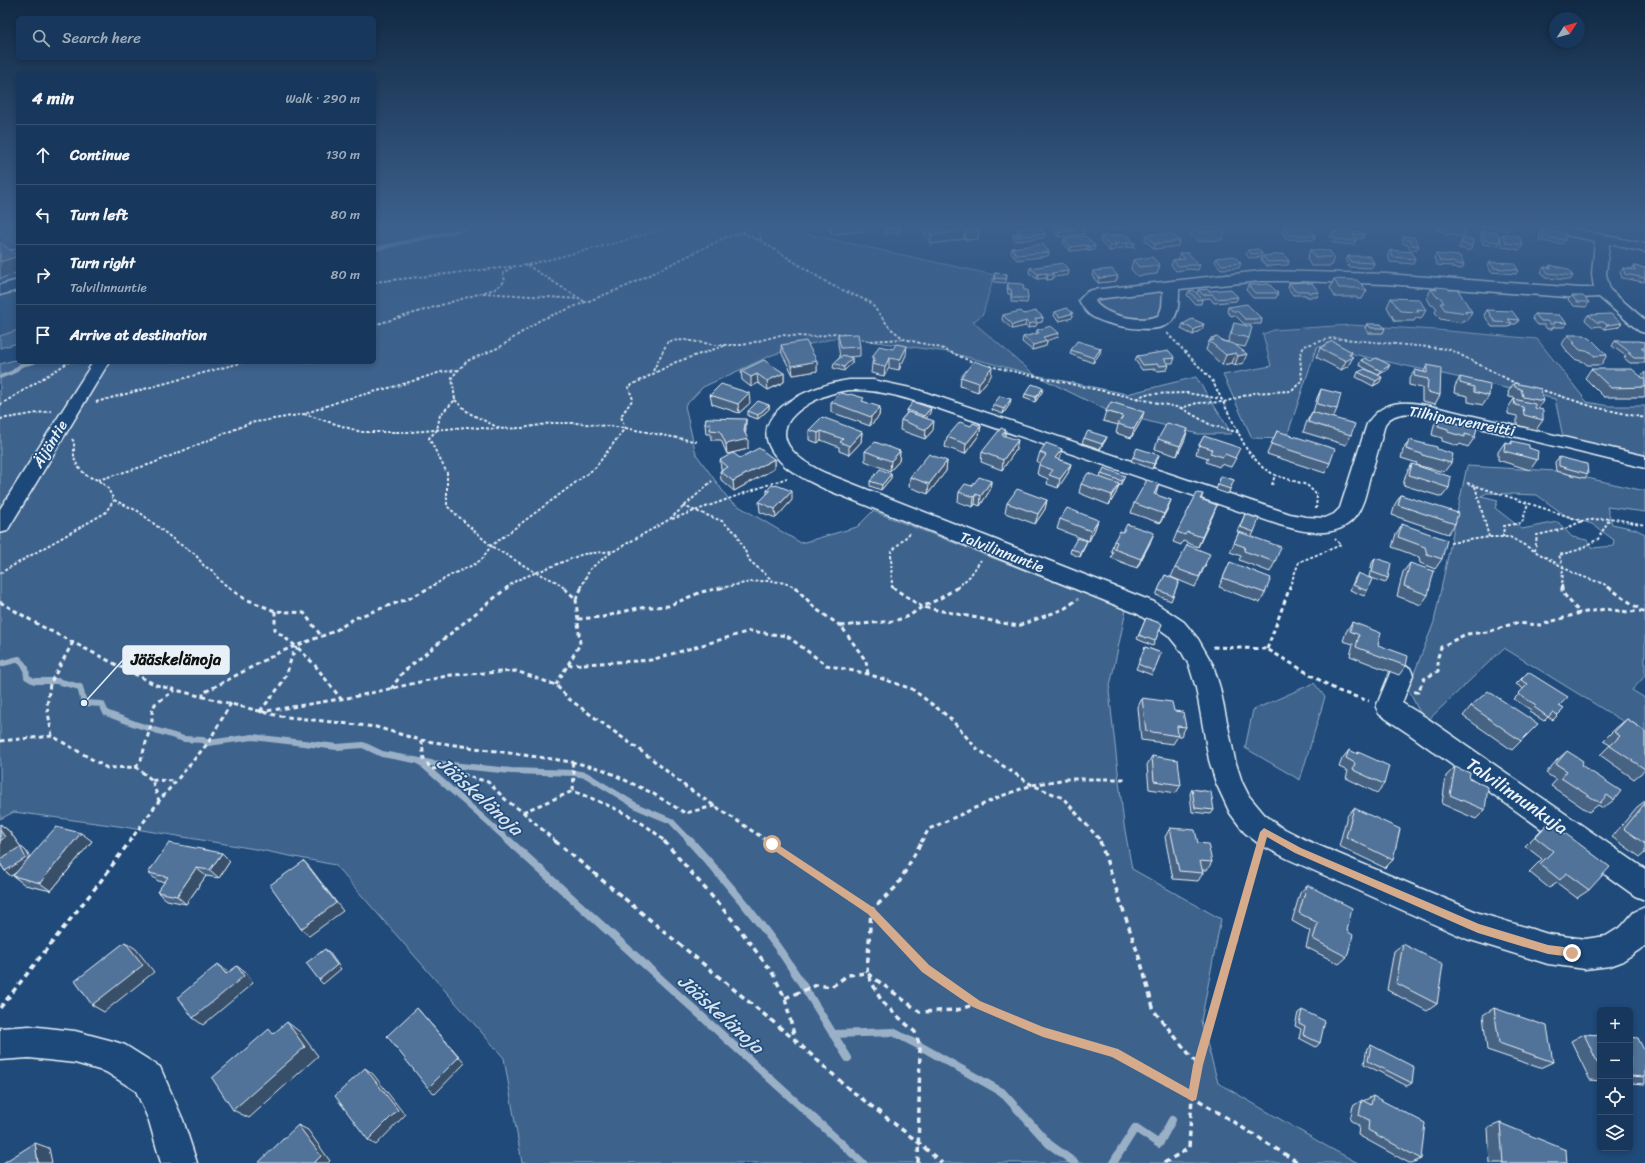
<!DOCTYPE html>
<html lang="en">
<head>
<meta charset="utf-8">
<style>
	:root { --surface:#17385c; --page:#203f62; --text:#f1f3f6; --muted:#9eacbb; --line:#365272 }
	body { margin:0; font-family:Sriracha,sans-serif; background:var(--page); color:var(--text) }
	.controls { position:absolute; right:12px; bottom:12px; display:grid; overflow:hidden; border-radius:6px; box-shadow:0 2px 6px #0003 }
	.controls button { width:36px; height:36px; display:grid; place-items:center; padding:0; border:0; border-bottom:1px solid var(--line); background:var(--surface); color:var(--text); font:20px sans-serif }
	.compass { position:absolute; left:1549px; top:12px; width:36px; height:36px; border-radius:50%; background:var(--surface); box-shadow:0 2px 6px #0003; rotate:54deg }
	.stop { position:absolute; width:12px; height:12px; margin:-9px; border:3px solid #d6ab8b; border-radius:50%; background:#fff }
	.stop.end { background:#d6ab8b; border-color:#fff; box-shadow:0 1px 4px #0008 }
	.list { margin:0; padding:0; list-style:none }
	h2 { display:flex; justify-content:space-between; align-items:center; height:52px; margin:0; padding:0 16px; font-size:17px }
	h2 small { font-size:13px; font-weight:400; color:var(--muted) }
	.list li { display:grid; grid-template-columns:26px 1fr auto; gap:12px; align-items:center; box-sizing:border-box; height:60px; padding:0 16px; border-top:1px solid var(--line) }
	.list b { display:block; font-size:15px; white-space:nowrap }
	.list p { margin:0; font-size:13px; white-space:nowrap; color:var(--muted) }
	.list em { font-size:13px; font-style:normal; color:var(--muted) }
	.icon { flex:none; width:22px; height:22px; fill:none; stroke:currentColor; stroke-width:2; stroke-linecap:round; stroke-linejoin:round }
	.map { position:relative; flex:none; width:1645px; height:1163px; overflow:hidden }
	.search { position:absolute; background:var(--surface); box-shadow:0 2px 6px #0003; left:16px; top:16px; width:360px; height:44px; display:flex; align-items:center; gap:10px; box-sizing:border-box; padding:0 14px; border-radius:6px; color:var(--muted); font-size:15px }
	.panel { position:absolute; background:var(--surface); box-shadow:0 2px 6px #0003; left:16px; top:72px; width:360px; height:292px; border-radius:6px }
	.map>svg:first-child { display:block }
</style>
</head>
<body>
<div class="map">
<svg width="1645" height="1163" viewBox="0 0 1645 1163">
	<rect width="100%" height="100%" fill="#1f4a7a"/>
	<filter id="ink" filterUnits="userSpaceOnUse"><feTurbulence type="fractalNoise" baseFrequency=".025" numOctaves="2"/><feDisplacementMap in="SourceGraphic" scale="8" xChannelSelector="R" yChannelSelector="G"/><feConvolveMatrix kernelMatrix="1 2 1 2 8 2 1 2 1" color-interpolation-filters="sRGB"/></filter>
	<g filter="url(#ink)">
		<polygon fill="#2e5683" points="0,233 18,246 18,330 0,336"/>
		<g fill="#3c628c" stroke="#92aac2" fill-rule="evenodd">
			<polygon points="0,227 18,227 18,246 0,233"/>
			<polygon points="374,227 775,227 994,275 983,314 973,322 1035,375 1127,394 1196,377 1232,434 1198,434 1108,411 1035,375 948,352 869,341 844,336 794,348 772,355 703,387 685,406 696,454 730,501 801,543 857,527 873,511 1126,610 1109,691 1124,825 1132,869 1221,919 1201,1021 1218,1083 1328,1147 1358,1163 522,1163 504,1058 335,865 255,849 118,826 14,812 0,819 0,537 106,362 374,362"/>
			<path d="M1157,290L1166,301L1157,319C1134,320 1116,320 1097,305L1098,301L1103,299Z"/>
			<polygon points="1350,325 1437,330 1537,339 1587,402 1609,406 1645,406 1645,455 1563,437 1555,399 1317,346 1286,439 1252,438 1223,375 1271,366 1263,334 1274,330"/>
			<polygon points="18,330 18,343 0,348 0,336"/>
			<polygon points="18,359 18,362 95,362 0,515 0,364"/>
			<path d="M1467,466L1556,471L1645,491V512L1607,507L1612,524L1635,529L1645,534V676L1632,690L1645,698V735L1504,648L1425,723L1408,689L1434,622ZM1487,493L1537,495L1566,516L1592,524L1614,540L1613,546L1593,548L1587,540L1572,537L1558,522L1522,529L1495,508L1498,500L1481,496Z"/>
			<polygon points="1314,683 1325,697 1300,780 1245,748 1253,710"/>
		</g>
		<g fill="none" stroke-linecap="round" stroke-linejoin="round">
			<g stroke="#9ab0c7" stroke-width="4">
				<polyline points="374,249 475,227"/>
				<polyline points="0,377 13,372 21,365 34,362"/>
			</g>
			<g stroke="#9ab0c7" stroke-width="6">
				<polyline points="0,664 19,659 26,668 27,677 34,681 57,681 80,687 84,703 102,704 106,713 135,724 184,739 203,740 208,743 253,737 337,747 363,745 382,754 431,763 511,771 574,773 586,775 638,807 671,821 691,842"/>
				<polyline points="420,762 510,842"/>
			</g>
			<g stroke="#9ab0c7" stroke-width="8">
				<polyline points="509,841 863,1163"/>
				<path d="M690,841C720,874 749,908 776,945C802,981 824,1020 848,1058"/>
				<polyline points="833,1034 893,1032 920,1046 1002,1092 1049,1144 1075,1163"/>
				<polyline points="1113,1163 1135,1128 1159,1144 1172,1120"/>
			</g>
			<defs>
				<g id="minor">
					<path d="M1540,227H1566L1645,244V252L1609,244L1606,274L1610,290L1645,320V333L1639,331L1599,297L1580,298L1386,284L1297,281H1261L1179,289C1179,300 1179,314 1171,322C1157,336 1105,326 1090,315C1085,311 1082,306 1079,300L1087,292L1092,290L1261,271L1386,274L1580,288H1594L1592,274L1595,241L1542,230ZM1163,291L1162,307L1159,315C1145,324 1103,316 1095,301L1097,299Z"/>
					<polygon points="18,250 18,258 0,260 0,252"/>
					<polygon points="18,280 18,290 0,295 0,285"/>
					<polygon points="93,362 109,362 7,531 0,533 0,509"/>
					<path d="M849,380H873L915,389L1290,514L1306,517L1325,518L1334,514L1340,508L1367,424C1386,395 1413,402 1443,409L1645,456V468L1443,419C1426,416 1397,406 1385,424C1380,443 1375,462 1369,480C1366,493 1363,507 1355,517C1337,540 1303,532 1280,525L937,408C909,399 880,389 850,390C837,391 822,396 810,403C764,430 789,456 825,473L1154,602L1184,622L1198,639L1213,665L1220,688L1235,760L1242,782L1249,796L1264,814L1279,826L1308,841L1479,913L1548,934L1585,939L1606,936L1622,926L1634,912L1645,907V946L1621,962L1610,966L1585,969L1548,964L1467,939L1288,859L1259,844L1244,832L1230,813L1216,783L1209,760L1196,688L1189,665L1181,651L1168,635L1138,614L825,489C811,482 797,476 785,466C731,418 808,386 849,380Z"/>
					<polygon points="1401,665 1410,668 1413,675 1402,703 1427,718 1645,869 1645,900 1635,896 1409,734 1379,714 1376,707 1392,668"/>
					<polygon points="29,1026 75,1031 113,1041 125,1045 160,1067 183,1120 197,1163 161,1163 149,1121 136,1091 106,1072 75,1063 29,1058 0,1060 0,1028"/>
				</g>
			</defs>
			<use href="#minor" stroke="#e8f1f8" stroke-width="3"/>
			<g stroke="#e8f1f8" stroke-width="2" stroke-dasharray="3 2" stroke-linecap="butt">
				<polyline points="758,227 761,241"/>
				<polyline points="742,233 761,241 831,285 870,302 890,328 904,339 941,348 975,363"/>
				<polyline points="527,265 585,302"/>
				<polyline points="374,282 527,265 615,243 670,227"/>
				<polyline points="483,293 579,299"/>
				<polyline points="374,325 495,289 505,281 503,273 514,266"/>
				<polyline points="1167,333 1212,380 1247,450 1263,468 1275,475 1307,485 1317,495 1316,509"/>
				<polyline points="856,338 869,341 904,339"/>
				<polyline points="989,366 1181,408 1197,403 1224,402 1253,393 1292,391 1302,380 1300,356 1304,346 1332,338 1449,349 1517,384"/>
				<polyline points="653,371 668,341 685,340 716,345 743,345 781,335 816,337 835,333 845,335"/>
				<polyline points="1539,389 1594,407 1645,418"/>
				<polyline points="1137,399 1145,394 1187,393 1221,399"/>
				<polyline points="455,400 469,413 501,429"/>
				<polyline points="96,402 244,362"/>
				<polyline points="0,405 69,362"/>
				<polyline points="1181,408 1211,425 1240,433"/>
				<polyline points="304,414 361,432 412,432 467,427 495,429 522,428 552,423 576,423 625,428 699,442"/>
				<polyline points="0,419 51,411"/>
				<polyline points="72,439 74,442 74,458 78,467 87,476 98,480 107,487 114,500 138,511 178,543 195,554 204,566 213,571 220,581 230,588"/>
				<polyline points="98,480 151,464 250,423 304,414 343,400 400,385 441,372 458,370"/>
				<polyline points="1467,483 1582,521 1610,518 1645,525"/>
				<polyline points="1272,485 1275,475"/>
				<polyline points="1475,486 1489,537"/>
				<polyline points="683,506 722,521 736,533 750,561 773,581"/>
				<polyline points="672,519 787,478"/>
				<polyline points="1503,537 1504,526 1522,523 1528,503"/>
				<polyline points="1450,543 1489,537 1510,537 1575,574 1604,584 1610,588"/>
				<polyline points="1535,551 1537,535 1565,529 1582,521"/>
				<polyline points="0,573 105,513 114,500"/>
				<polyline points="429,588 451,575 475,564 482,559 491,546 595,468 625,428 621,416 633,399 628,387 676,362 727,345"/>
				<polyline points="506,588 517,580 583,554 614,551 670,519 712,481"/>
				<polyline points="564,588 557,582 535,572 491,546 447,506 447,473 429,438 437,430 440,415 455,400 452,377 467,361 500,347 540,320 627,286 726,237 742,233 750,227"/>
				<polyline points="581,588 590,569 613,551"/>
				<path d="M721,588C745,583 774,575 796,588"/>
				<polyline points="892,588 891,552 910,533"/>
				<polyline points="957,588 970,576 981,560"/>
				<polyline points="1289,588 1299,562 1341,545 1335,539"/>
				<polyline points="1562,588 1563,566 1559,555 1578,550 1598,539 1610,518"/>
			</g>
			<g stroke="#e8f1f8" stroke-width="3" stroke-dasharray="4.5 3.5" stroke-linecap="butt">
				<polyline points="228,587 243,598 275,611 304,613 322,637"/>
				<polyline points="795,587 816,609 841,626 866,661 868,674"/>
				<polyline points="892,587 922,607 939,599 958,587"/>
				<polyline points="1562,587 1562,592 1580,613"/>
				<polyline points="1608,587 1645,613"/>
				<polyline points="576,599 582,587"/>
				<polyline points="0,602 41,626 156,685 279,716 376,727 420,740 572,762 602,769 652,793 685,813 715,806"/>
				<polyline points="275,611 275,630 297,647 314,664 341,699"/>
				<polyline points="578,619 603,617 638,608 668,606 701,592 726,587"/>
				<polyline points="841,626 894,621 909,616 922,607 1018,626 1064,609 1078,599"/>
				<polyline points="1213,647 1267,649 1338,691 1369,701"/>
				<polyline points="1267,649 1290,587"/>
				<polyline points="568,665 651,660 750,631 787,636 826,665 868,674 912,689 950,718 976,748 1032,785 1063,798 1099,839 1100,842"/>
				<polyline points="556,685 580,644 576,599 563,587"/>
				<polyline points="391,689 403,672 508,587"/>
				<polyline points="1414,692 1418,692 1424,679 1438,671 1438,657 1441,647 1466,634 1488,632 1515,623 1540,625 1580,613 1605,609 1628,612 1645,611"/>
				<polyline points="203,698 203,693 280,652 335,631 355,618 410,598 431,587"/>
				<path d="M260,711C269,700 279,689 285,677C290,667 290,656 297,647"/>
				<polyline points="260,712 353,697 451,675 516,671 556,685 569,699 652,759 686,787 769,842"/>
				<polyline points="52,736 47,706 50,684 73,642"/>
				<polyline points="0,741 52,736 107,768 136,767 152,780 159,801"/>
				<polyline points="420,741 422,743 424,760 432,769 441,768 488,782 507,801 523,812 556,842"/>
				<path d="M572,762L574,773L573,791C605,804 641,817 665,842"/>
				<polyline points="136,767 141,760 152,721 152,712 155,704 175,690"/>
				<polyline points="152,780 176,781"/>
				<polyline points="523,812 573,791"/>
				<polyline points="129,842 159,801 208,743 231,703"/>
				<polyline points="921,842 929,829 999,797 1032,785 1066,779 1125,779"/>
			</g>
			<g stroke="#e8f1f8" stroke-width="3.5" stroke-dasharray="5.5 4.5" stroke-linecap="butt">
				<polyline points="555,841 795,1040 848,1088 918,1142 942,1163"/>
				<polyline points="664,841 735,923 773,974 785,998 795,1039"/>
				<polyline points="767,841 871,911 925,969 977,1004 1043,1032 1114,1053 1192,1096 1299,1163"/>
				<polyline points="1100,841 1141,963 1154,1011 1198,1065"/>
				<polyline points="785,998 817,985 831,987 848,975 867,973 920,1012 957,1010 977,1004"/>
				<polyline points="0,1008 100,882 130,841"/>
				<polyline points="918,1163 920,1046 915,1032 882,1002 867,973 871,911 897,886 922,841"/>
				<polyline points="1164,1163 1189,1148 1192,1096 1198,1065 1258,853"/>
			</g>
			<use href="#minor" fill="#1f4a7a" fill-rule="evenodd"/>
		</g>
		<g fill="#466384" stroke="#e8f1f8">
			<polygon points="828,227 862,227 862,231 831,234 828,228"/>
			<polygon points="883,227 900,227 901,228 900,232 886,234"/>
			<polygon points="923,227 977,227 979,230 978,239 965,240 964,239 931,244 923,232"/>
			<polygon points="1052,227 1083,227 1084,234 1058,237 1051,229"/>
			<polygon points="1102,227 1125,227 1124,229 1104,230"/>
			<polygon points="1193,227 1212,227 1225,231 1222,240 1198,241 1190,236"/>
			<polygon points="1284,227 1294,228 1295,227 1310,227 1315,236 1314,240 1286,239 1282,232"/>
			<polygon points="1436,227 1467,227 1467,229 1463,237 1444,234 1444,232 1436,230"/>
			<polygon points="1489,227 1510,227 1507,231"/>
			<polygon points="1018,229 1045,234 1044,238 1015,241 1013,239 1014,234 1018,234 1017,233"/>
			<polygon points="1543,229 1565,240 1562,244 1539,241 1540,234"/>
			<polygon points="1341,230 1364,235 1362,239 1355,238 1356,241 1354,245 1333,243 1330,236 1332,232 1340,232"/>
			<polygon points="1482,231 1500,242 1498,246 1483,244 1480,235"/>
			<polygon points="1503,234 1523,245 1520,250 1503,247 1500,238"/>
			<polygon points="1146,235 1178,246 1154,249 1145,240"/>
			<polygon points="1404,236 1419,246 1416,250 1410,250 1408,245 1404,244 1402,240"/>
			<polygon points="1101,237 1135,244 1134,248 1127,247 1115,249 1114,250 1109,251 1100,241"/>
			<polygon points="1463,238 1472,246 1470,251 1459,248 1461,242"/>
			<polygon points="1064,239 1095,246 1094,250 1088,251 1086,249 1070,251 1063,243"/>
			<polygon points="1012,248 1049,252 1048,256 1017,260 1011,252"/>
			<polygon points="1248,250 1262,253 1261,257 1249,258 1246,254"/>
			<polygon points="1310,250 1334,257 1331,266 1311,266 1307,259"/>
			<polygon points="1390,250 1415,259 1413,264 1390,262 1388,254"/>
			<polygon points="1180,253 1200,265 1198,270 1189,269 1176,271 1171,265 1173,260 1180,259 1178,258"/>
			<polygon points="1436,254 1464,265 1462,269 1452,268 1452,266 1437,265 1434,258"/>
			<polygon points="1263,256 1289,261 1288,265 1266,266 1261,260"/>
			<polygon points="1348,256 1374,263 1372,268 1349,267 1346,261"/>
			<polygon points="1216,258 1241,263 1239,268 1221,269 1215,262"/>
			<polygon points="1133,260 1160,265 1157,274 1137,276 1131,269"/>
			<polygon points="1490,262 1518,270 1516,274 1491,272 1488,266"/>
			<polygon points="1550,265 1573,276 1570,280 1545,278 1541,272 1544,267 1548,268"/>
			<polygon points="1634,266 1645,268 1645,281 1644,282 1622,278 1620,272 1623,268 1632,269"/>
			<polygon points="1030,268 1069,271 1068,275 1053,277 1053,279 1047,280 1046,278 1037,279 1029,273"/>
			<polygon points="1093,271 1118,276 1116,281 1098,283 1092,276"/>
			<polygon points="995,273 1007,274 1006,283 994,282"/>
			<polygon points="1334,279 1367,290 1362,299 1357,299 1356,297 1335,297 1330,288"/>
			<polygon points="1008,283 1024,290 1028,298 1027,303 1011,302 1011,294 1008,294 1007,288"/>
			<polygon points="1289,283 1307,283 1319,292 1317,297 1307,297 1306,295 1293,295 1288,288"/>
			<polygon points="1248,285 1278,293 1276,298 1253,298 1246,290"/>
			<polygon points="1436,287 1449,290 1472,312 1466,321 1463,320 1461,323 1440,319 1435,312 1437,309 1435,306 1431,305 1427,298 1431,289 1435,289"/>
			<polygon points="1198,290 1209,291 1238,297 1236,301 1214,303 1210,298 1202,299 1201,304 1195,304 1187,295 1189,291 1197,293"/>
			<polygon points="1572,296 1589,302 1586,307 1574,306 1568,300"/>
			<polygon points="1391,298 1426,310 1421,319 1416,318 1414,321 1395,321 1387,307"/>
			<polygon points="1228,307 1262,319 1261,324 1244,324 1235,315 1231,316 1227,311"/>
			<polygon points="1487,310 1519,320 1516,324 1511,324 1509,327 1492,327 1484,315"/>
			<polygon points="1055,312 1072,318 1059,321 1054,316"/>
			<polygon points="1024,314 1043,317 1042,322 1037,323 1036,326 1028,328 1025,326 1012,329 1002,320 1003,315"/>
			<polygon points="1535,314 1567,323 1564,327 1553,327 1552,329 1547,329 1544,325 1538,325 1532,318"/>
			<polygon points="1588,315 1622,323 1618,327 1604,329 1600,326 1593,327 1585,320"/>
			<polygon points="1234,323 1249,338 1245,347 1235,345 1243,363 1235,365 1232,363 1222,365 1206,350 1209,341 1210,341 1211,338 1228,342"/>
			<polygon points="1183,324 1202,329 1193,335 1181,329"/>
			<polygon points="1367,324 1385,328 1383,333 1369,333 1365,328"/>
			<polygon points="1037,330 1058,337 1046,340 1047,341 1046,346 1032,350 1022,342 1023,337 1036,334"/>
			<polygon points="838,335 860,347 860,356 849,357 852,358 852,363 844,371 833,368 834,363 840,357 838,344"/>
			<polygon points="1568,335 1607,355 1601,365 1587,365 1584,362 1574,359 1567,352 1567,351 1562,344"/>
			<polygon points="1615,341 1645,342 1645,363 1630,363 1624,358 1626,356 1612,346"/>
			<polygon points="781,345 817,361 817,371 793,375 782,354"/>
			<polygon points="1101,348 1100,353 1093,363 1070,354 1071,350"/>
			<polygon points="1320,348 1352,352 1350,355 1353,357 1348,366 1341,370 1316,357"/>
			<polygon points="906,355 899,370 889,368 884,376 871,373 873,356"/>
			<polygon points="1137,356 1175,358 1173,363 1167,363 1169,365 1167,370 1158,371 1156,369 1142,370 1135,360"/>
			<polygon points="1361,360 1387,370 1378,375 1359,365"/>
			<polygon points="1427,365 1440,395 1435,404 1422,401 1422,388 1409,385 1409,379 1415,370 1424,372"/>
			<polygon points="1591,369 1641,377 1645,372 1645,397 1604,397 1585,378"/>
			<polygon points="741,371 784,373 784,382 768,390 758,383 751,387 742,380"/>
			<polygon points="1358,372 1380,382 1373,386 1356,377"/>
			<polygon points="991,376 978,392 960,386 961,377"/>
			<polygon points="1460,377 1489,396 1483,405 1468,402 1468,396 1454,393 1455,386"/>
			<polygon points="1514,383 1543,401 1538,409 1543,420 1536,430 1517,425 1517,416 1508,414 1508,408 1514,399 1515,399 1515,398 1509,397 1508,392"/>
			<polygon points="1043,388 1042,392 1035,402 1024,398 1025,394"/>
			<polygon points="1321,389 1337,409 1333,418 1351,435 1346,445 1303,432 1307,421 1312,412 1313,412 1317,398"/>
			<polygon points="710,395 750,403 739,413 712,404"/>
			<polygon points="831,402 880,407 879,416 870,426 831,412"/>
			<polygon points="1010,404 1003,414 992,410 993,405"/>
			<polygon points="769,405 769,409 758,419 748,416 748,411"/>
			<polygon points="907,410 930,413 926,418 933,430 925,439 900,430 901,420 906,414"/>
			<polygon points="1106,411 1141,421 1131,438 1116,433 1118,425 1103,421"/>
			<polygon points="1440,416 1450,422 1465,426 1466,424 1475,437 1468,447 1460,444 1458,446 1442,441 1442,438 1432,435 1434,425"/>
			<polygon points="706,418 746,428 745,435 748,449 727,454 721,440 711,440 711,434 706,434 705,424"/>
			<polygon points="971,426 981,426 979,435 965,454 945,447 947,437"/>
			<polygon points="809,430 862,432 861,442 849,455 839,451 839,447 821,440 818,443 809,440"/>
			<polygon points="1277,431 1330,463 1325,473 1267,454"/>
			<polygon points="1204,436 1236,458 1231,467 1221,464 1219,467 1206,462 1208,458 1196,454 1199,445"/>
			<polygon points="1107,437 1105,441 1100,449 1082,443 1084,438"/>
			<polygon points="1158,439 1185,439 1177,456 1155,449"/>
			<polygon points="1409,440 1437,449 1451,463 1444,472 1416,465 1417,463 1401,458 1403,450"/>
			<polygon points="1512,441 1529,448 1537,460 1530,470 1498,460 1498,452 1505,442 1510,444"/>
			<polygon points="1062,449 1059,459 1071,464 1068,473 1058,488 1047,484 1048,479 1037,474 1039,465 1040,463 1037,462 1040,452"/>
			<polygon points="1016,450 1002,470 981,462 982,452"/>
			<polygon points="865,451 900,451 899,461 890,471 865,461"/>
			<polygon points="1133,457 1157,460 1152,469 1131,461"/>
			<polygon points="1559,457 1588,474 1585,478 1556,471 1555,462"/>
			<polygon points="740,458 774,459 774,469 734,491 721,480 720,471 722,470 721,469 720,460"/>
			<polygon points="947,461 946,471 928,494 909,487 910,477"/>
			<polygon points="1412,464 1449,488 1442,497 1403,485 1406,474"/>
			<polygon points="891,474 891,478 881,490 870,486 870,481"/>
			<polygon points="1101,474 1125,476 1120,486 1119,485 1116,493 1109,505 1079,493 1081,484 1100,477"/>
			<polygon points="1221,476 1234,480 1228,494 1216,490"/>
			<polygon points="991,481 990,490 980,506 975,504 973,507 958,502 959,492 972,486"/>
			<polygon points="767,490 792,500 776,518 760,512 759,502 767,494"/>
			<polygon points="1203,494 1201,500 1213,515 1198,547 1183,541 1181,545 1173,542 1177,532"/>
			<polygon points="1155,495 1171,500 1167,510 1160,523 1131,513 1134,503"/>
			<polygon points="1401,495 1455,524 1448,534 1392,515 1395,504"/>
			<polygon points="1047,500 1045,509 1035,524 1005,513 1007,503"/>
			<polygon points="1245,514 1254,532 1252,536 1275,562 1270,572 1239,560 1241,556 1230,552 1239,532 1237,532"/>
			<polygon points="1060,519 1098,520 1095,529 1089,541 1057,529"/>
			<polygon points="1402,524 1442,559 1435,569 1420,563 1419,557 1392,547 1396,534"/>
			<polygon points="1114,541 1150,543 1137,568 1111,558 1113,552 1111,551"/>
			<polygon points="1085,546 1080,557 1070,553 1071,549"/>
			<polygon points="1375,558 1388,578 1385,583 1369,577 1372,563"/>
			<polygon points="1230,562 1265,593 1260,603 1219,587"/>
			<polygon points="1410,563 1428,595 1421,605 1397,596 1403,572"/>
			<polygon points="1206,564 1195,587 1171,577 1175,568"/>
			<polygon points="1358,573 1367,591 1364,596 1350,590 1355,578"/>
			<polygon points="1165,575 1179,581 1171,601 1156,595"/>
			<polygon points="1146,618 1162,624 1153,646 1137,639"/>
			<polygon points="1352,622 1378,645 1406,666 1399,675 1350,656 1353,644 1343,641 1346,632"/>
			<polygon points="1145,647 1161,653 1152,675 1136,669"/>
			<polygon points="1528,672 1559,706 1564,709 1553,720 1548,717 1544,721 1529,712 1531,710 1514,699 1524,689 1516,684"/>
			<polygon points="1142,698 1174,711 1186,727 1181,736 1178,736 1173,744 1141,740 1138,707"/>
			<polygon points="1471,706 1538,724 1512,750 1463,716"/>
			<polygon points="1627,719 1645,731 1645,770 1634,779 1600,755 1610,745 1603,741 1616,728"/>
			<polygon points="1349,750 1357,754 1358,752 1384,784 1377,793 1346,778 1348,771 1339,767 1342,759"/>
			<polygon points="1567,751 1614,800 1603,808 1598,805 1589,812 1551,786 1556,780 1546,773 1557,760"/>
			<polygon points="1152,756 1181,785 1176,793 1149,789 1147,765"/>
			<polygon points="1455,767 1469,779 1485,810 1476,819 1442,804 1446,776"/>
			<polygon points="1192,789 1214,810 1211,814 1192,812 1190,794"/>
			<polygon points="1645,801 1645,853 1640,857 1612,837 1637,807"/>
			<polygon points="1354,808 1393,860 1385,868 1339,846 1347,816"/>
			<polygon points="1550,822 1589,890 1577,898 1557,883 1549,888 1529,872 1542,859 1525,846 1540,831"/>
			<polygon points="0,824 9,831 21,847 26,851 30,857 92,841 51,891 25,885 13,876 18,871 11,876 5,871 1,865 0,865"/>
			<polygon points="1170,828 1198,843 1212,862 1207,870 1202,870 1203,873 1198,881 1173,879 1165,837"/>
			<polygon points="230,861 219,878 206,876 186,904 167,900 157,892 165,882 158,881 148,873"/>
			<polygon points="1307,885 1347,931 1347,957 1339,964 1306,947 1310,931 1292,921 1300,893"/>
			<polygon points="1403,944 1437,1004 1427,1011 1387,990 1394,951"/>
			<polygon points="1494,1008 1553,1062 1540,1068 1487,1050 1483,1015"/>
			<polygon points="1302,1010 1320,1043 1316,1047 1299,1038 1301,1029 1295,1026 1298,1013"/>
			<polygon points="1584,1034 1600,1035 1600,1081 1590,1080 1571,1041"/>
			<polygon points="1630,1037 1645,1052 1645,1084 1644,1084 1630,1083"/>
			<polygon points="1371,1045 1412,1083 1407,1086 1364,1064 1367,1048"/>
			<polygon points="1373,1096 1421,1159 1412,1163 1409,1163 1358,1135 1359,1126 1350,1120 1353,1106 1362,1100 1363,1101"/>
			<polygon points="1500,1123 1567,1163 1490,1163 1488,1128"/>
		</g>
		<g fill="#39506b" stroke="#e8f1f8">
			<polygon points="832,227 862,227 862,231 831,234"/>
			<polygon points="965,230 964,239 931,244 931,235"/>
			<polygon points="979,230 978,239 965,240 966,231"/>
			<polygon points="1085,230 1084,234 1058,237 1059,232"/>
			<polygon points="1180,241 1178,246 1154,249 1155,244"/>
			<polygon points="1128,243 1127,247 1115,249 1114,250 1109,251 1110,246 1114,244"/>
			<polygon points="1087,245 1086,249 1070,251 1071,247"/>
			<polygon points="1095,246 1094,250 1088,251 1089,247"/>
			<polygon points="18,256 18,272 0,279 0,262"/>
			<polygon points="1069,271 1068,275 1053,277 1053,279 1047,280 1048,275 1052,273"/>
			<polygon points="1047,273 1046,278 1037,279 1038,274"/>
			<polygon points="1118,276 1116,281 1098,283 1099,278"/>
			<polygon points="1073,313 1072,318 1059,321 1060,317"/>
			<polygon points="1043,317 1042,322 1037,323 1036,326 1028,328 1029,324 1035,319"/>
			<polygon points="1026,321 1025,326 1012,329 1013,325"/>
			<polygon points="1622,323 1618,327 1604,329 1607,325"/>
			<polygon points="1204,324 1202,329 1193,335 1194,330"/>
			<polygon points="1059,333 1058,337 1042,342 1043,337"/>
			<polygon points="1047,341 1046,346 1032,350 1033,345"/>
			<polygon points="907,346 906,355 899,370 900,360"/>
			<polygon points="1101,348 1100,353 1093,363 1094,358"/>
			<polygon points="1352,352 1348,359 1353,357 1348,366 1341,370 1346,361 1348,354"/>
			<polygon points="1236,353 1232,363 1222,365 1226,355"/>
			<polygon points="1247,354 1243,363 1235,365 1238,356"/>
			<polygon points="852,358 852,363 844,371 844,367"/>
			<polygon points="889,358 889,368 884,376 885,367"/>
			<polygon points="817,361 817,371 793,375 792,366"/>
			<polygon points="1390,365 1387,370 1378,375 1381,371"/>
			<polygon points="992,367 991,376 978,392 979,383"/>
			<polygon points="784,373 784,382 768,390 767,381"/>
			<polygon points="757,374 758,383 751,387 751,377"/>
			<polygon points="1382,377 1380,382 1373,386 1376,381"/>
			<polygon points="1043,388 1042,392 1035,402 1036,397"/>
			<polygon points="749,393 750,403 739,413 738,404"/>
			<polygon points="1011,399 1010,404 1003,414 1004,409"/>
			<polygon points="769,405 769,409 758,419 758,415"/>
			<polygon points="880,407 879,416 870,426 871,417"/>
			<polygon points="931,408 930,413 924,421 924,416"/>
			<polygon points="1144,412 1141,421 1131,438 1134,429"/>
			<polygon points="746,419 746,428 745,440 748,439 748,449 727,454 726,444 744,431"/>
			<polygon points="934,421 933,430 925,439 926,430"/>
			<polygon points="981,426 979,435 965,454 966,444"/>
			<polygon points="1188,429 1185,439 1177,456 1180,446"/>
			<polygon points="1006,430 1004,440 1002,435"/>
			<polygon points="821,431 821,440 818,443 818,433"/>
			<polygon points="862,432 861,442 849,455 849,446"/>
			<polygon points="1107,437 1105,441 1100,449 1102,444"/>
			<polygon points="1018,440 1016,450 1002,470 1003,460"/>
			<polygon points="1062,449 1060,458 1053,468 1055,458"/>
			<polygon points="900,451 899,461 890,471 891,461"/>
			<polygon points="1159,455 1157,460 1152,469 1154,464"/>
			<polygon points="774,459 774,469 734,491 733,481"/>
			<polygon points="947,461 946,471 928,494 929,484"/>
			<polygon points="1071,464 1068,473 1058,488 1060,479"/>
			<polygon points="891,474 891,478 881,490 882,485"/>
			<polygon points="991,481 990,490 980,506 981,496"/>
			<polygon points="1119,484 1116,493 1109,505 1112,495"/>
			<polygon points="1159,484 1156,494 1150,504 1154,494"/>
			<polygon points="792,491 792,500 776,518 775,509"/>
			<polygon points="976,494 975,504 973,507 974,497"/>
			<polygon points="1047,500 1045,509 1035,524 1038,514"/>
			<polygon points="1171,500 1167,510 1160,523 1164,514"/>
			<polygon points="1217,505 1213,515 1198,547 1202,537"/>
			<polygon points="1098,520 1095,529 1089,541 1091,531"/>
			<polygon points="1154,533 1150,543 1137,568 1141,559"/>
			<polygon points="1087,541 1085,546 1080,557 1081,552"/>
			<polygon points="0,824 9,831 21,847 26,851 32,862 11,876 5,871 22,850 0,865"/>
			<polygon points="81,833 92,841 51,891 40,883"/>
			<polygon points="222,853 230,861 219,878 210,870"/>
			<polygon points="304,861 311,869 343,911 309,936 301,929"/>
			<polygon points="196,868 206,876 186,904 177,896"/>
			<polygon points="125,942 136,949 154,972 104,1012 92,1005"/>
			<polygon points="325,949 329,952 341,969 323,984 319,980"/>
			<polygon points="218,964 228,972 236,981 226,974"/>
			<polygon points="237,966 246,973 253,983 203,1025 193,1018"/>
			<polygon points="417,1008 423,1015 465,1063 435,1094 428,1088"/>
			<polygon points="287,1022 300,1032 318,1056 249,1118 233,1110"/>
			<polygon points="365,1068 373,1074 405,1115 376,1145 368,1140"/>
			<polygon points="298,1125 308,1130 330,1161 328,1163 314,1163"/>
			<polygon points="35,1143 49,1148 52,1163 38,1163"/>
		</g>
		<g fill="#517399" stroke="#e8f1f8">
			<polygon points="885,227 900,227 901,228 886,229"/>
			<polygon points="926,227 977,227 979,230 966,231 965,230 931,235"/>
			<polygon points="1032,227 1040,227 1045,234 1016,237 1014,234 1022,234 1018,229"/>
			<polygon points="1054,227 1083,227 1085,230 1059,232"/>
			<polygon points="1195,227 1220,227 1225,231 1201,232 1193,228 1196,227"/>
			<polygon points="1284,227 1298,228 1297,227 1310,227 1315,236 1288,235"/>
			<polygon points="1456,227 1467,227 1467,229"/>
			<polygon points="1543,229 1566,234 1565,240 1542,237"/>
			<polygon points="1341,230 1363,232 1364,235 1353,234 1356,241 1335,239 1332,232 1342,232"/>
			<polygon points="1482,231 1498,233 1500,242 1485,240"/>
			<polygon points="1171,233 1180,241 1155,244 1146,235"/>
			<polygon points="1127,234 1135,244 1128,243 1114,244 1116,246 1110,246 1101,237"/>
			<polygon points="1503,234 1519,236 1523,245 1506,243"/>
			<polygon points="1086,236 1095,246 1089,247 1087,245 1071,247 1064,239"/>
			<polygon points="1404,236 1414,237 1419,246 1412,245 1410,240 1406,240"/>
			<polygon points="1463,238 1473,240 1472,246 1462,244"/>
			<polygon points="0,243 1,243 18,256 0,262 0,256 1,256 0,255"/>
			<polygon points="1043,244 1049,252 1017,255 1012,248"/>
			<polygon points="1259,249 1262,253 1251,254 1248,250"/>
			<polygon points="1310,250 1330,251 1334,257 1315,257"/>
			<polygon points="1390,250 1412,252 1415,259 1393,257"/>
			<polygon points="1180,253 1188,253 1200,265 1190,265 1178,266 1173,260 1185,259"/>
			<polygon points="1284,254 1289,261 1267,262 1263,256"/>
			<polygon points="1436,254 1460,256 1464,265 1455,264 1454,262 1440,261"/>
			<polygon points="1234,256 1241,263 1222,265 1216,258"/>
			<polygon points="1348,256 1370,256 1374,263 1351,262"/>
			<polygon points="1152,257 1160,265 1139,267 1133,260"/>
			<polygon points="1490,262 1514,263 1518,270 1494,268"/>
			<polygon points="1063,263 1069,271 1052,273 1054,275 1048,275 1047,273 1038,274 1030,268"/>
			<polygon points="1550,265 1568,269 1573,276 1548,273 1544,267 1551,268"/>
			<polygon points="1634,266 1645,268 1645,278 1625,274 1623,268 1635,270"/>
			<polygon points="1112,269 1118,276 1099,278 1093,271"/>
			<polygon points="995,273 1007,274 1006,279 994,278"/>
			<polygon points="1334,279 1357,280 1367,290 1362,290 1360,288 1339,288"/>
			<polygon points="1306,282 1307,283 1312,283 1319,292 1309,293 1308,291 1295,291 1289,283"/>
			<polygon points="1008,283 1023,284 1024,290 1027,290 1028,298 1012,298 1011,289 1008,289"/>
			<polygon points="1269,284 1278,293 1255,293 1248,285"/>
			<polygon points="1436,287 1448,288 1449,290 1458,290 1472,312 1465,311 1467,313 1445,310 1440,303 1444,303 1440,297 1436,296 1431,289 1437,290"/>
			<polygon points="1207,289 1209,291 1230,289 1238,297 1216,299 1212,294 1203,295 1198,290"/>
			<polygon points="1194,290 1202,299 1197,300 1189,291"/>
			<polygon points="1572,296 1583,296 1589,302 1577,302"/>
			<polygon points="1391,298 1419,299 1426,310 1417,309 1419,312 1400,311"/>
			<polygon points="1247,304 1262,319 1245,319 1237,311 1233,311 1228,307"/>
			<polygon points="1067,308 1073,313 1060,317 1055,312"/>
			<polygon points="1487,310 1512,311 1519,320 1508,319 1512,323 1495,322"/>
			<polygon points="1021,311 1024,314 1036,311 1043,317 1035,319 1037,322 1029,324 1026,321 1013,325 1003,315"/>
			<polygon points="1535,314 1559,315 1567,323 1553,322 1555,324 1550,324 1547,321 1541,321"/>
			<polygon points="1611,314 1622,323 1607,325 1603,322 1597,322 1588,315"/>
			<polygon points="1192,319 1204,324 1194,330 1183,324"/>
			<polygon points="1234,323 1252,327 1249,338 1231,334"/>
			<polygon points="1367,324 1381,324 1385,328 1371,328"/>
			<polygon points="1051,326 1059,333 1043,337 1047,341 1033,345 1023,337 1039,333 1037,330"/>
			<polygon points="858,334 860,347 841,348 838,335"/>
			<polygon points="1568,335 1584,335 1591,339 1607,355 1594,356 1591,352 1580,350 1573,343 1575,343"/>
			<polygon points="1217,337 1222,341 1234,344 1247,354 1238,356 1236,353 1226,355 1209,341 1214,340 1211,338"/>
			<polygon points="806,341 817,361 792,366 781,345"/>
			<polygon points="1077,341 1101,348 1094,358 1071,350"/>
			<polygon points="1332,341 1352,352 1348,354 1353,357 1346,361 1320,348"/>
			<polygon points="1615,341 1638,341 1645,342 1645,348 1641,348 1645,351 1645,358 1634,358 1628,353 1631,353"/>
			<polygon points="896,344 907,346 900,360 889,358 885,367 872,364 875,359 873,356 879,346 893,349"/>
			<polygon points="1169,351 1175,358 1164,359 1169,365 1159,366 1158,364 1143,365 1137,356"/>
			<polygon points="843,355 852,358 844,367 834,363"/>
			<polygon points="1365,358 1371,361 1376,358 1390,365 1381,371 1361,360"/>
			<polygon points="764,360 784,373 767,381 757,374 751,377 741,371"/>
			<polygon points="974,361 992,367 979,383 961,377"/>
			<polygon points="1427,365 1441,368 1440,395 1427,392 1428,379 1414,376 1415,370 1427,373"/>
			<polygon points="1365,369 1382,377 1376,381 1358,372"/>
			<polygon points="1591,369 1632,369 1645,380 1645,387 1611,388"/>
			<polygon points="1460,377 1490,384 1489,396 1474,392 1474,387 1460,383"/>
			<polygon points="1514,383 1541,389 1543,401 1523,397 1521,389 1515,387"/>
			<polygon points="721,384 749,393 738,404 710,395"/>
			<polygon points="1032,384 1043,388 1036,397 1025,394"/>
			<polygon points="1321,389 1341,394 1337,409 1317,404"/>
			<polygon points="841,393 849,395 850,394 864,398 862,401 880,407 871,417 831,402"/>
			<polygon points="1000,396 1011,399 1004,409 993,405"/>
			<polygon points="1514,399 1535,404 1535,408 1543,410 1543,420 1524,415 1523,407 1515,405"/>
			<polygon points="758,401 769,405 758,415 748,411"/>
			<polygon points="913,402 931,408 924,416 907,410"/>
			<polygon points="1111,402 1144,412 1134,429 1118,424 1123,416 1106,411"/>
			<polygon points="908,412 934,421 926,430 901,420"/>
			<polygon points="1312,412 1355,424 1351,435 1308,422"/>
			<polygon points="1440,416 1451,419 1450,422 1466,426 1466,424 1477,427 1475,437 1465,434 1465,437 1448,432 1448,429 1438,426"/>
			<polygon points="822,417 862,432 849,446 840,442 843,439 821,431 818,433 809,430"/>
			<polygon points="706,418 746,419 744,431 748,439 726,444 720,431 710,430 711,424 705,424"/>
			<polygon points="960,422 971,426 973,423 981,426 966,444 947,437"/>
			<polygon points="1167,423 1188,429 1180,446 1158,439"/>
			<polygon points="1001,428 1006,430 1002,435 1018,440 1003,460 982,452"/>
			<polygon points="1088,431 1107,437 1102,444 1084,438"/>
			<polygon points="1277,431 1335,449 1330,463 1271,444"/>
			<polygon points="1204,436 1240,448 1235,458 1225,454 1223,457 1210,453 1212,449 1199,445"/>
			<polygon points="1409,440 1437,447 1437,449 1453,454 1451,463 1422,455 1422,454 1406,449"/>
			<polygon points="1512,441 1529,445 1529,448 1538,451 1537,460 1504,451 1505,442 1512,444"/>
			<polygon points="875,442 900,451 891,461 865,451"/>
			<polygon points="1046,443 1062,449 1055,458 1071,464 1060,479 1049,475 1053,470 1039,465 1046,455 1040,452"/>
			<polygon points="759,448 774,459 733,481 720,471 728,467 720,460 733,453 740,458"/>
			<polygon points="1137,448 1159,455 1154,464 1133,457"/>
			<polygon points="929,454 947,461 929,484 910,477"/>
			<polygon points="1559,457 1587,464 1588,474 1559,466"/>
			<polygon points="1412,464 1451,477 1449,488 1409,475"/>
			<polygon points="1104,468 1125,476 1122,481 1101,474"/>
			<polygon points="880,469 891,474 882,485 870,481"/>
			<polygon points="1088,473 1119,484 1112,495 1081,484"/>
			<polygon points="1221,476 1234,480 1230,489 1218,485"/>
			<polygon points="979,477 991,481 981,496 976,494 974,497 959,492 965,484 972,486"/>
			<polygon points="1147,480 1159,484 1154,494 1171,500 1164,514 1134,503"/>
			<polygon points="772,485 775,486 776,485 792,491 775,509 759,502 770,491 767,490"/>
			<polygon points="1017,489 1047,500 1038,514 1007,503"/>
			<polygon points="1197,493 1203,494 1200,499 1217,505 1202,537 1187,532 1185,535 1177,532"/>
			<polygon points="1401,495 1458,513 1455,524 1398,505"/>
			<polygon points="1067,508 1098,520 1091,531 1060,519"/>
			<polygon points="1245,514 1259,519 1254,532 1240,527"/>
			<polygon points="1127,524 1154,533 1141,559 1114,549 1117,542 1114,541 1120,531 1123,532"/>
			<polygon points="1402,524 1447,540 1442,559 1427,554 1425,547 1398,537"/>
			<polygon points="1239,532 1281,547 1275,562 1244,551 1245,547 1234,543"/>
			<polygon points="1077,538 1087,541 1081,552 1071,549"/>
			<polygon points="1187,545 1210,554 1199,577 1175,568"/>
			<polygon points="1375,558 1391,563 1388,578 1372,572"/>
			<polygon points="1230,562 1271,578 1265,593 1223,578"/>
			<polygon points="1410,563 1434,571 1428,595 1404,586"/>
			<polygon points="1358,573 1372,579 1367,591 1353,585"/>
			<polygon points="1165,575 1179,581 1173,596 1158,590"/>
			<polygon points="1146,618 1162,624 1155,641 1139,635"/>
			<polygon points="1352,622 1381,633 1378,645 1408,656 1406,666 1356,647 1359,635 1350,631"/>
			<polygon points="1145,647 1161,653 1154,671 1138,664"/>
			<polygon points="1528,672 1568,697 1559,706 1564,709 1558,715 1553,712 1548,717 1534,707 1536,705 1518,694 1528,684 1521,680"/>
			<polygon points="1488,691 1538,724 1521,741 1471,706"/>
			<polygon points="1142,698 1172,702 1174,711 1183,712 1186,727 1177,726 1178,736 1146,731"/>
			<polygon points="1627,719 1645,731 1645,769 1610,746 1620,736 1614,732"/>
			<polygon points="1349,750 1358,754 1358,752 1389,766 1384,784 1353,770 1355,763 1346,758"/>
			<polygon points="1567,751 1583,761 1581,765 1621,791 1614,800 1607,795 1600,803 1561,778 1567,771 1556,764"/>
			<polygon points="1152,756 1178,760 1181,785 1154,781"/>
			<polygon points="1455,767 1470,773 1469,779 1488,787 1485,810 1450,795"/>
			<polygon points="1192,789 1211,792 1214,810 1195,808"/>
			<polygon points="1645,803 1645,844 1624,829"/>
			<polygon points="1354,808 1400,829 1393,860 1346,837"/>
			<polygon points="1550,822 1610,867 1589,890 1566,873 1560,880 1540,864 1553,851 1535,837"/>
			<polygon points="56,827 81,833 40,883 13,876"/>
			<polygon points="1170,828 1195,830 1198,843 1208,844 1212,862 1200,861 1203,873 1179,871"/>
			<polygon points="0,830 5,837 0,841"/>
			<polygon points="169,843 222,853 210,870 196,868 177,896 157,892 168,877 148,873"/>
			<polygon points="20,847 26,858 5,871 0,863 0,859"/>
			<polygon points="304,861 336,903 301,929 270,885"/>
			<polygon points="1307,885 1352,908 1347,931 1353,935 1347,957 1313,939 1318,923 1299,913"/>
			<polygon points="125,942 143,965 92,1005 75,981"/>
			<polygon points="1403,944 1443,964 1437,1004 1396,983"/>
			<polygon points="325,949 337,965 319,980 306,963"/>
			<polygon points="218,964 226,974 237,966 244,976 193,1018 178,997"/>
			<polygon points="417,1008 459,1057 428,1088 387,1036"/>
			<polygon points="1494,1008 1547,1026 1553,1062 1499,1043"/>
			<polygon points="1302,1010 1325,1021 1320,1043 1303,1035 1305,1026 1299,1023"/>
			<polygon points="287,1022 305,1047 233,1110 212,1078 269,1029 273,1034"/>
			<polygon points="1584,1034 1600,1035 1600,1068"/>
			<polygon points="1630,1037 1638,1038 1645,1052 1645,1077 1630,1076"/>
			<polygon points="1371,1045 1414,1067 1412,1083 1368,1061"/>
			<polygon points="365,1068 398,1110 368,1140 335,1096"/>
			<polygon points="1373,1096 1425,1123 1421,1159 1368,1130 1369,1120 1359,1115 1362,1100 1371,1105"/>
			<polygon points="1500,1123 1566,1150 1567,1163 1503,1163"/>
			<polygon points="298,1125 321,1156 314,1163 258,1163"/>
			<polygon points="35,1143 38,1163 3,1163"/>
		</g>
	</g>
	<linearGradient id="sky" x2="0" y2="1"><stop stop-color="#112943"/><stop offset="0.58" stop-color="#3c608d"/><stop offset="1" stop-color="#3c608d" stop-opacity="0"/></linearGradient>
	<rect width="1645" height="390" fill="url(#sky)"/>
	<polygon fill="#d6ab8b" points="1264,828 1301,848 1479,924 1548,945 1572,948 1576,949 1577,953 1576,956 1572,957 1548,954 1478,933 1295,853 1267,837 1203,1065 1197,1096 1196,1100 1192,1101 1112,1057 1043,1037 973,1007 922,972 868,914 769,847 767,844 772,840 774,842 874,908 929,965 980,1001 1043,1027 1118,1049 1189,1089 1193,1065 1260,832"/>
	<g text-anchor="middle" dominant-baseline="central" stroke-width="3" stroke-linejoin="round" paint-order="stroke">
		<g font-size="15" fill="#e8f1f8" stroke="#1f4a7a">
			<text transform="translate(1462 421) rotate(11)">Tilhiparvenreitti</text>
			<text transform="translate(50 444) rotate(-59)">Äijäntie</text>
			<text transform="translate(1002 552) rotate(21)">Talvilinnuntie</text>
		</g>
		<g font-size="18" fill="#e8f1f8" stroke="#1f4a7a">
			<text transform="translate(1517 796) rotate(35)">Talvilinnunkuja</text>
		</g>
		<g font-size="19" font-style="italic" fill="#d4e1ec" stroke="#1f4a7a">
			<text transform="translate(480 796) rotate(42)">Jääskelänoja</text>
			<text transform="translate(721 1014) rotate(42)">Jääskelänoja</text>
		</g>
	</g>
	<path fill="none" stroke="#e8f1f8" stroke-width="1.5" d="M84 703L123 660"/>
	<circle fill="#e8f1f8" stroke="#1f4a7a" stroke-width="1.5" cx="84" cy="703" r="4"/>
	<rect fill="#e8f1f8" stroke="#e8f1f8" stroke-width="1.5" x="123" y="646" width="106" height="28" rx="4"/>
	<g font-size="16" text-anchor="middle" font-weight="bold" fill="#111">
		<text x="176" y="665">Jääskelänoja</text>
	</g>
</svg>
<div class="controls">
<button>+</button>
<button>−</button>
<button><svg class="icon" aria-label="locate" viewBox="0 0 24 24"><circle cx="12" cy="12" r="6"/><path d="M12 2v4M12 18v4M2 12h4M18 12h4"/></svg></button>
<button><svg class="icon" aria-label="layers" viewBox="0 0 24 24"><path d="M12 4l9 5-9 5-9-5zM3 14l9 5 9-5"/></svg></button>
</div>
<svg class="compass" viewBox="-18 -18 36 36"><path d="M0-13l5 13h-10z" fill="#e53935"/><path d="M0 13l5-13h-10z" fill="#9eacbb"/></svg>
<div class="stop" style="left:772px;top:844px"></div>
<div class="stop end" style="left:1572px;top:953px"></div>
<div class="search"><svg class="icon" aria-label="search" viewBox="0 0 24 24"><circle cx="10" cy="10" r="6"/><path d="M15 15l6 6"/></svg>Search here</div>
<section class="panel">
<h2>4 min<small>Walk · 290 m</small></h2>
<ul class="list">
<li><svg class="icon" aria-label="ahead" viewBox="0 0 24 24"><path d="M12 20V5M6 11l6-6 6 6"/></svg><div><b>Continue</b></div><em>130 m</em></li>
<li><svg class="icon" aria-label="left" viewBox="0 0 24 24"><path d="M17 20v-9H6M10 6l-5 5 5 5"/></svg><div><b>Turn left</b></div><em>80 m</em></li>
<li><svg class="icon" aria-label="right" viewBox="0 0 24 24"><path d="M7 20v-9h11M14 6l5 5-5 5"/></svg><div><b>Turn right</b><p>Talvilinnuntie</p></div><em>80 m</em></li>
<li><svg class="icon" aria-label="arrive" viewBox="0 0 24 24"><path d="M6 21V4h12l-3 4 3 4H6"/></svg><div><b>Arrive at destination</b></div></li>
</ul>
</section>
</div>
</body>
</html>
